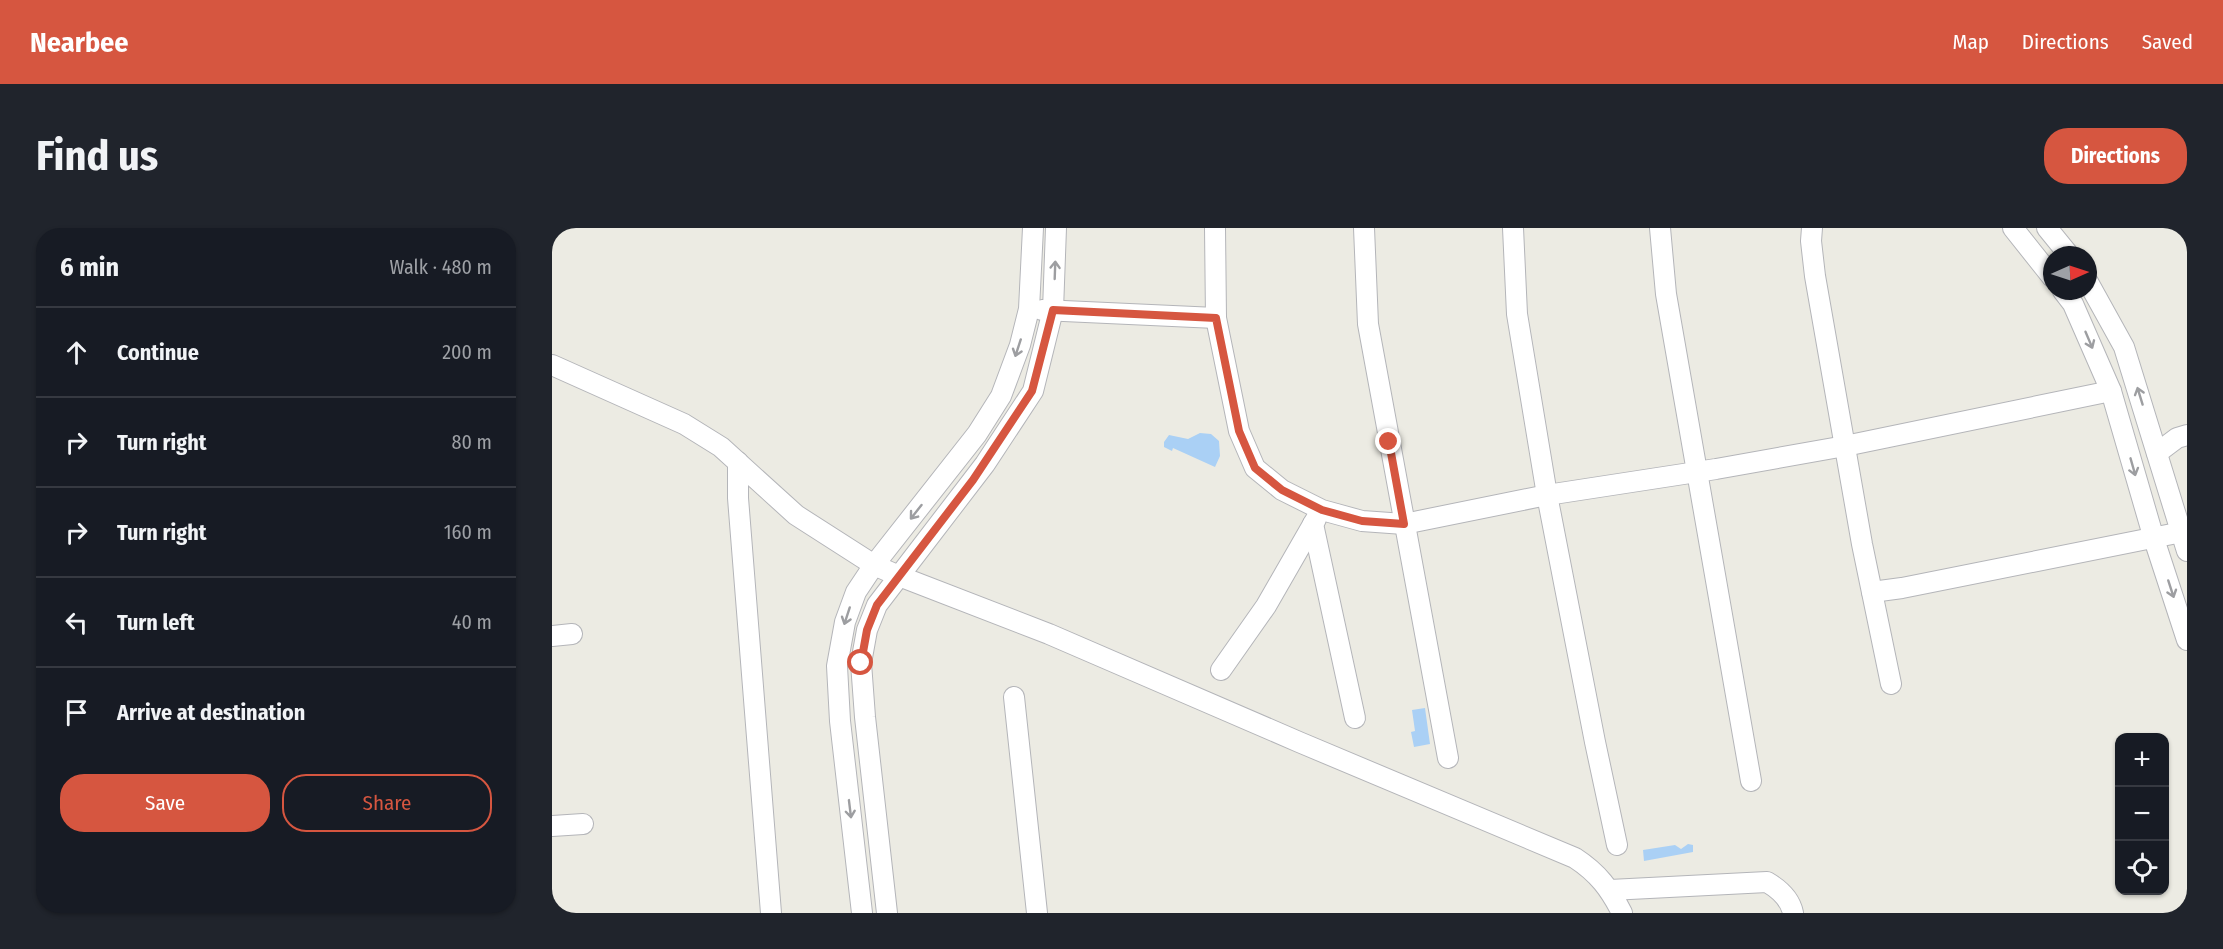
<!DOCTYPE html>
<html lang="en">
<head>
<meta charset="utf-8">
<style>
	:root { --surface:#171b24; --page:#20242c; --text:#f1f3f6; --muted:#9ea1a6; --line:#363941; --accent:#d65640 }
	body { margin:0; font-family:"Fira Sans Condensed",sans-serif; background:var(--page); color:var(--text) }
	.controls { position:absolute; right:18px; bottom:18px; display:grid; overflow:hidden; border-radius:12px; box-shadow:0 2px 4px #0004 }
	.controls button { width:54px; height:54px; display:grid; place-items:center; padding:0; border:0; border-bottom:2px solid var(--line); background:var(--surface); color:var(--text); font:30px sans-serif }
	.compass { position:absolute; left:1491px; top:18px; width:54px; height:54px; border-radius:50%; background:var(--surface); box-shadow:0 2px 4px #0004; rotate:87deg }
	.stop { position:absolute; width:18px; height:18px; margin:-14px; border:4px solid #d65640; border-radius:50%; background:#fff }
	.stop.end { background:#d65640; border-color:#fff; box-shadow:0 2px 6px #0008 }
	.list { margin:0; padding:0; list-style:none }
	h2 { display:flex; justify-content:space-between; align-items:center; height:78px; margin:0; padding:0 24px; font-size:26px }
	h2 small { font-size:20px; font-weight:400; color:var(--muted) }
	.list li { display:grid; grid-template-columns:39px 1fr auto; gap:18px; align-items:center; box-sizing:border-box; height:90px; padding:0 24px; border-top:2px solid var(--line) }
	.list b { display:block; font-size:22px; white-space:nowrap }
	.list em { font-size:20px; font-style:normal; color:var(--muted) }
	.actions { display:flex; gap:12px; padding:18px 24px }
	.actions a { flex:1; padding:14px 0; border:2px solid var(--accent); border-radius:24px; text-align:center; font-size:21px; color:var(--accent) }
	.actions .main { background:var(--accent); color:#fff }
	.icon { flex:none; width:33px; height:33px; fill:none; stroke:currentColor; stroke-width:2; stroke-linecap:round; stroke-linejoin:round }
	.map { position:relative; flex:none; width:1635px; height:685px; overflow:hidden; border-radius:24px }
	header { display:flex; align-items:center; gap:36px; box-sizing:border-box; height:84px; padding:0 30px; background:var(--accent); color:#fff }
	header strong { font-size:28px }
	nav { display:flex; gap:33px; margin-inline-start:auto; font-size:21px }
	.intro { display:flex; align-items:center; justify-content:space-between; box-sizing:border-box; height:144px; padding:0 36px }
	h1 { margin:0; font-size:42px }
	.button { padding:15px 27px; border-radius:24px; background:var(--accent); color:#fff; font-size:21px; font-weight:700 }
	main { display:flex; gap:36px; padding:0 36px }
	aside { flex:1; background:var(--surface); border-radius:24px; box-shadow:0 2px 4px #0004 }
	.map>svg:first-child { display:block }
</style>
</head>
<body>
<header>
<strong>Nearbee</strong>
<nav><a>Map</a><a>Directions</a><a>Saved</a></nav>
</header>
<div class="intro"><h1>Find us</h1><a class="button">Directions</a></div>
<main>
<aside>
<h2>6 min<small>Walk · 480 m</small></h2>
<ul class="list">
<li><svg class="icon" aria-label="ahead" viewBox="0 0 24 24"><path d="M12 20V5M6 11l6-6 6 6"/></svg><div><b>Continue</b></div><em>200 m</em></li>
<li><svg class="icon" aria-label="right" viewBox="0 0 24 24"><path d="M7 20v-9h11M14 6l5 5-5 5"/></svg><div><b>Turn right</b></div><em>80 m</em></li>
<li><svg class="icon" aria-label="right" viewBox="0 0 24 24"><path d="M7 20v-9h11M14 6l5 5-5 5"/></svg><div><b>Turn right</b></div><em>160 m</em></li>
<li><svg class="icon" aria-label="left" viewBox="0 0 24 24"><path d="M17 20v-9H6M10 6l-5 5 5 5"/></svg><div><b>Turn left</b></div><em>40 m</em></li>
<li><svg class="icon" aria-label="arrive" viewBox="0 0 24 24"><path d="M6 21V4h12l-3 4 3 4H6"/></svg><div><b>Arrive at destination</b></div></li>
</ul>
<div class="actions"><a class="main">Save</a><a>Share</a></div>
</aside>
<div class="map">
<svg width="1635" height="685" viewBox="0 0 1635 685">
	<rect width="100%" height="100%" fill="#ecebe3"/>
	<g fill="#aad0f5">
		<polygon points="648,205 659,206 667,213 668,228 663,239 621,220 620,223 612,219 612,214 617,207 636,211"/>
		<polygon points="873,480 878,516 862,519 859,504 863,503 860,482"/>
		<polygon points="1136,616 1141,617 1141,624 1092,633 1091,622 1123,617 1129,621"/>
	</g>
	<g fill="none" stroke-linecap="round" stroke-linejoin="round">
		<defs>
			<g id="minor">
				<polyline points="663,0 664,90 687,203 703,240 730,262 770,282 810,293 852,296 995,267 1164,241 1293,218 1559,163"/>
				<polyline points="812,0 816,96 896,530"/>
				<polyline points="961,0 965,86 995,267 1043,514 1065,617"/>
				<polyline points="1108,0 1114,66 1199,553"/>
				<polyline points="1260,0 1259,13 1263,48 1310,316 1339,456"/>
				<polyline points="1461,0 1500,49"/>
				<polyline points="1495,0 1517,27"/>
				<polyline points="1536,54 1572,119 1635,323"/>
				<polyline points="1511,63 1521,76 1559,163 1602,311 1635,412"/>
				<polyline points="490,82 664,90"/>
				<path d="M0,137L132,196L169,219L244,287L322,337L347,348L497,406L747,514L1023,630C1046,645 1058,661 1070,685"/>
				<polyline points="1605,225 1625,210 1635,207"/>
				<polyline points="186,234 186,270 219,685"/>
				<polyline points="761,296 803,490"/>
				<polyline points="1320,364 1350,360 1630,304"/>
				<polyline points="0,408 20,406"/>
				<polyline points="669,442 714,378 764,291"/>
				<polyline points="462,469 485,685"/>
				<polyline points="0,598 31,596"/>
				<path d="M1058,662L1215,654C1227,661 1238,670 1241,685"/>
				<polyline points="310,685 288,493 285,438 293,394 304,364 322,337 425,206 449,168 468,117 477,81 481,0"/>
				<polyline points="335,685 313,489 309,435 315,402 325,377 433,236 481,163 501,82 504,0"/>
			</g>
		</defs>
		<use href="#minor" stroke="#b4b5b9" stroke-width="22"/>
		<use href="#minor" stroke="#fff" stroke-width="20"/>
	</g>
	<defs><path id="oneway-shaft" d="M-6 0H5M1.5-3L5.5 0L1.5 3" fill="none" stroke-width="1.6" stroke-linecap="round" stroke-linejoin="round" transform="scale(1.5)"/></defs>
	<g stroke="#9d9ea1">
		<use href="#oneway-shaft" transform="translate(503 42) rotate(-88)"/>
		<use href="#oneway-shaft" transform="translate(1537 112) rotate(67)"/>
		<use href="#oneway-shaft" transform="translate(466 120) rotate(108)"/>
		<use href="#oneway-shaft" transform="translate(1588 168) rotate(-107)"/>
		<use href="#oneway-shaft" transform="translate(1581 239) rotate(74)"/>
		<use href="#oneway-shaft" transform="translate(364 284) rotate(128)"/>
		<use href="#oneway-shaft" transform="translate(1619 361) rotate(72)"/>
		<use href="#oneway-shaft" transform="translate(295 388) rotate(108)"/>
		<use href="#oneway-shaft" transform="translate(298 581) rotate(83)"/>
	</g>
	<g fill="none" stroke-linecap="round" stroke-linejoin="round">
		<polyline stroke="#d65640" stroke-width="8" points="309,435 315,402 325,377 421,252 480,163 501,82 664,90 687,203 703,240 730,262 770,282 810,293 852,296 837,214"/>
	</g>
</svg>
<div class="controls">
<button>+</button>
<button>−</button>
<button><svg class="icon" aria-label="locate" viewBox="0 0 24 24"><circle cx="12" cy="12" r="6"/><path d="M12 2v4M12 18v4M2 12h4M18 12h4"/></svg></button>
</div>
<svg class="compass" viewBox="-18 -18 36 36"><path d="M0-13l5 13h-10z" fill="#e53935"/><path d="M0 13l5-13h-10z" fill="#9ea1a6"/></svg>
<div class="stop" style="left:309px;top:435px"></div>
<div class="stop end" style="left:837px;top:214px"></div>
</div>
</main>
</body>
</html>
